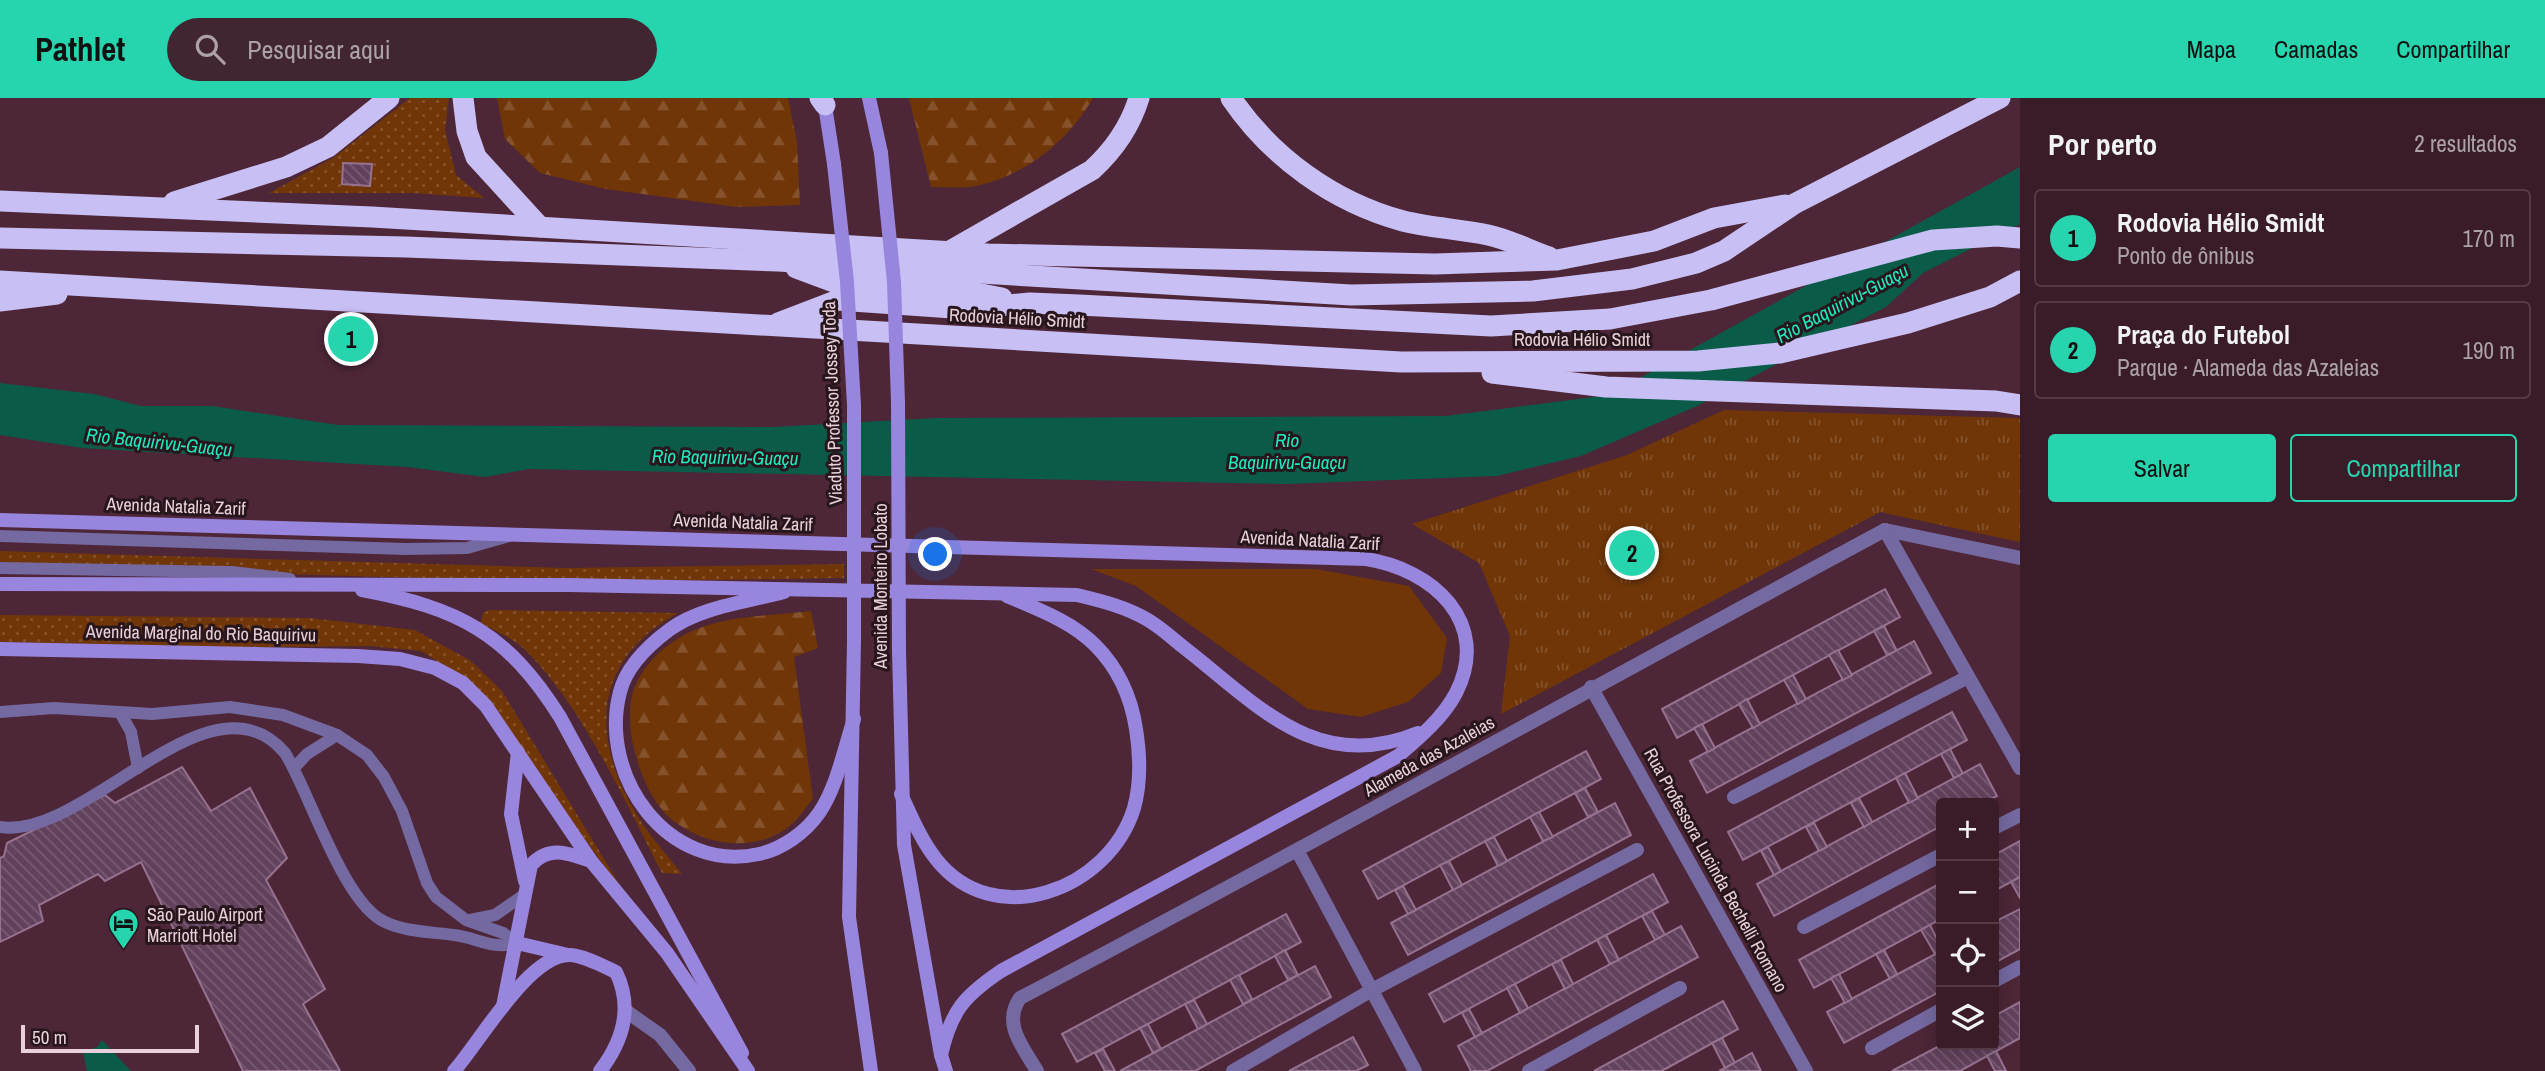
<!DOCTYPE html>
<html lang="pt">
<head>
<meta charset="utf-8">
<style>
	:root { --surface:#3a1c29; --page:#412531; --text:#f1f3f6; --muted:#aba1a8; --line:#543a46; --accent:#26d5ae }
	body { margin:0; font-family:"Archivo Narrow",sans-serif; background:var(--page); color:var(--text) }
	.controls { position:absolute; right:21px; bottom:21px; display:grid; overflow:hidden; border-radius:7px; box-shadow:0 4px 18px #0003 }
	.controls button { width:63px; height:63px; display:grid; place-items:center; padding:0; border:0; border-bottom:2px solid var(--line); background:var(--surface); color:var(--text); font:35px sans-serif }
	.scale { position:absolute; left:21px; bottom:18px; width:178px; box-sizing:border-box; padding-left:7px; border:4px solid #ead0da; border-top:0; font-size:19px; line-height:24px; white-space:nowrap; color:#ead0da; -webkit-text-stroke:5px #28161d; paint-order:stroke }
	.you { position:absolute; left:936px; top:457px; width:24px; height:24px; margin:-18px; border:5px solid #fff; border-radius:50%; background:#1a73e8; box-shadow:0 0 0 10px #1a73e833 }
	.badge { display:grid; place-items:center; width:46px; height:46px; border-radius:50%; background:var(--accent); color:#111; font-size:23px; font-weight:700 }
	.pin { position:absolute; translate:-50% -50%; border:4px solid #fff; box-shadow:0 2px 7px #0006 }
	.list { margin:0; padding:0; list-style:none }
	h2 { display:flex; justify-content:space-between; align-items:center; height:91px; margin:0; padding:0 28px; font-size:30px }
	h2 small { font-size:23px; font-weight:400; color:var(--muted) }
	.list li { display:grid; grid-template-columns:46px 1fr auto; gap:21px; align-items:center; box-sizing:border-box; height:98px; margin:0 14px 14px; padding:0 14px; border:2px solid var(--line); border-radius:7px }
	.list b { display:block; font-size:26px; white-space:nowrap }
	.list p { margin:0; font-size:23px; white-space:nowrap; color:var(--muted) }
	.list em { font-size:23px; font-style:normal; color:var(--muted) }
	.actions { display:flex; gap:14px; padding:21px 28px }
	.actions a { flex:1; padding:16px 0; border:2px solid var(--accent); border-radius:7px; text-align:center; font-size:24px; color:var(--accent) }
	.actions .main { background:var(--accent); color:#111 }
	.icon { flex:none; width:38px; height:38px; fill:none; stroke:currentColor; stroke-width:2; stroke-linecap:round; stroke-linejoin:round }
	.map { position:relative; flex:none; width:2020px; height:973px; overflow:hidden }
	header { display:flex; align-items:center; gap:42px; box-sizing:border-box; height:98px; padding:0 35px; background:var(--accent); color:#111 }
	header strong { font-size:33px }
	nav { display:flex; gap:38px; margin-inline-start:auto; font-size:24px }
	.search { width:490px; height:63px; background:var(--page); display:flex; align-items:center; gap:18px; box-sizing:border-box; padding:0 24px; border-radius:38px; color:var(--muted); font-size:26px }
	main { display:flex }
	aside { flex:1; background:var(--surface) }
	.map>svg:first-child { display:block }
</style>
</head>
<body>
<header>
<strong>Pathlet</strong>
<div class="search"><svg class="icon" aria-label="search" viewBox="0 0 24 24"><circle cx="10" cy="10" r="6"/><path d="M15 15l6 6"/></svg>Pesquisar aqui</div>
<nav><a>Mapa</a><a>Camadas</a><a>Compartilhar</a></nav>
</header>
<main>
<div class="map">
<svg width="2020" height="973" viewBox="0 0 2020 973">
	<defs>
		<pattern id="grass-dots" width="8" height="8" patternUnits="userSpaceOnUse" patternTransform="scale(1.75)"><rect width="8" height="8" fill="#703607"/><path d="M2 2h.1M6 6h.1" fill="none" stroke="#85522b" stroke-width="1.8" stroke-linecap="round"/></pattern>
		<pattern id="forest-firs" width="22" height="20" patternUnits="userSpaceOnUse" patternTransform="scale(1.75)"><rect width="22" height="20" fill="#703607"/><path d="M5 1l3.5 6h-7zM16 11l3.5 6h-7z" fill="#85522b"/></pattern>
		<pattern id="park-tufts" width="24" height="20" patternUnits="userSpaceOnUse" patternTransform="scale(1.75)"><rect width="24" height="20" fill="#703607"/><path d="M3 7l-1-3M5 7V3M7 7l1-3M15 17l-1-3M17 17v-4M19 17l1-3" fill="none" stroke="#85522b"/></pattern>
		<pattern id="building-back-hatch" width="6" height="6" patternUnits="userSpaceOnUse" patternTransform="scale(1.75)"><rect width="6" height="6" fill="#62415c"/><path d="M-1 5l2 2M0 0l6 6M5-1l2 2" fill="none" stroke="#795b73"/></pattern>
	</defs>
	<rect width="100%" height="100%" fill="#4d2637"/>
	<g fill="url(#grass-dots)">
		<polygon points="410,0 449,0 445,32 456,77 484,100 413,95 269,95 333,60"/>
		<polygon points="0,453 565,470 844,466 844,480 562,484 0,468"/>
		<path d="M489,512L678,515C589,563 590,646 642,725C654,743 669,759 682,776L662,775C625,704 581,605 523,550C512,540 495,533 481,525L483,515Z"/>
		<polygon points="0,517 310,520 415,532 471,563 502,593 626,797 463,579 421,553 370,548 238,549 0,544"/>
	</g>
	<g fill="url(#forest-firs)">
		<polygon points="497,0 788,0 797,44 800,107 736,109 606,91 540,75 505,41"/>
		<path d="M909,0H1093C1069,42 1027,76 980,87C965,91 946,89 931,89Z"/>
		<path d="M811,513L818,550L794,559L813,701C806,709 800,719 792,726C759,755 709,749 675,724C644,702 623,635 632,598C638,572 662,548 686,536C721,517 771,518 811,513Z"/>
	</g>
	<polygon fill="url(#park-tufts)" points="1724,312 2020,320 2020,444 1880,414 1501,616 1510,538 1479,465 1412,426 1627,357"/>
	<polygon fill="#703607" points="1091,471 1316,471 1409,488 1447,540 1441,575 1408,604 1361,619 1308,611 1136,488"/>
	<g fill="#0b5b49">
		<polygon points="2020,69 2020,126 1923,175 1886,209 1697,308 1581,358 1497,378 1287,386 529,371 485,379 408,369 82,350 0,337 0,285 94,296 141,308 212,308 338,327 773,329 936,320 1446,318 1609,297"/>
		<polygon points="102,942 131,973 87,973 83,954 97,949"/>
	</g>
	<g fill="url(#building-back-hatch)" stroke="#967290" stroke-width="2">
		<polygon points="343,65 372,66 370,88 342,86"/>
		<polygon points="1885,491 1900,519 1677,640 1662,611"/>
		<polygon points="1884,528 1897,553 1887,557 1874,533"/>
		<polygon points="1914,543 1931,575 1707,695 1690,663"/>
		<polygon points="1838,552 1852,577 1843,582 1829,557"/>
		<polygon points="1793,577 1806,601 1798,606 1784,582"/>
		<polygon points="1747,601 1760,626 1753,630 1739,606"/>
		<polygon points="1952,614 1967,642 1743,762 1728,734"/>
		<polygon points="1702,626 1715,650 1708,654 1694,630"/>
		<polygon points="1950,651 1963,676 1954,680 1941,656"/>
		<polygon points="1586,653 1601,681 1378,801 1363,773"/>
		<polygon points="1980,666 1997,698 1983,705 1941,705 1941,728 1774,818 1757,786"/>
		<polygon points="182,669 211,713 250,690 287,760 266,782 325,891 303,906 340,973 243,973 141,764 105,783 98,776 39,807 43,823 0,844 0,760 4,758 7,745 105,697 115,705"/>
		<polygon points="1905,675 1918,700 1909,705 1896,680"/>
		<polygon points="1585,690 1598,714 1588,719 1575,695"/>
		<polygon points="1859,700 1872,724 1864,729 1851,705"/>
		<polygon points="1615,705 1631,737 1408,857 1391,825"/>
		<polygon points="1539,714 1553,739 1543,743 1530,719"/>
		<polygon points="1814,725 1827,749 1819,753 1806,729"/>
		<polygon points="1494,739 1507,763 1498,768 1485,743"/>
		<polygon points="2020,743 2020,779 1994,793 1994,757"/>
		<polygon points="1768,749 1781,773 1774,777 1761,753"/>
		<polygon points="1449,763 1462,787 1453,792 1440,767"/>
		<polygon points="1653,776 1668,804 1444,924 1429,896"/>
		<polygon points="2020,779 2020,800 2011,784"/>
		<polygon points="1941,785 1941,821 1814,890 1799,862"/>
		<polygon points="1403,788 1416,812 1408,816 1395,792"/>
		<polygon points="2020,811 2020,851 1994,865 1994,824"/>
		<polygon points="1652,813 1665,837 1655,842 1642,818"/>
		<polygon points="1286,816 1301,844 1077,964 1062,936"/>
		<polygon points="1930,827 1941,849 1941,853 1935,856 1921,832"/>
		<polygon points="1681,828 1698,859 1487,973 1471,973 1458,948"/>
		<polygon points="1606,837 1619,862 1610,866 1597,842"/>
		<polygon points="1285,852 1298,877 1288,882 1275,858"/>
		<polygon points="1884,852 1897,876 1890,881 1876,856"/>
		<polygon points="1941,853 1941,893 1844,945 1827,914"/>
		<polygon points="1561,862 1573,886 1565,891 1552,866"/>
		<polygon points="1315,868 1331,899 1195,973 1120,973"/>
		<polygon points="1839,876 1852,901 1845,905 1831,880"/>
		<polygon points="1239,877 1252,901 1243,906 1230,882"/>
		<polygon points="1515,886 1528,910 1520,915 1507,890"/>
		<polygon points="1194,902 1207,926 1198,931 1185,906"/>
		<polygon points="1723,903 1738,931 1667,970 1661,973 1594,973"/>
		<polygon points="2020,904 2020,940 1960,973 1892,973 1941,947 1994,947 1994,918"/>
		<polygon points="1469,911 1482,935 1475,939 1462,915"/>
		<polygon points="1148,926 1161,951 1153,955 1140,930"/>
		<polygon points="1353,939 1368,967 1356,973 1289,973"/>
		<polygon points="1722,940 1735,965 1725,970 1712,945"/>
		<polygon points="1103,951 1115,973 1105,973 1095,955"/>
		<polygon points="1996,953 2006,973 1995,973 1987,958"/>
		<polygon points="1752,955 1761,973 1719,973 1725,970"/>
	</g>
	<g fill="none" stroke-linecap="round" stroke-linejoin="round">
		<g stroke="#7469a0" stroke-width="12">
			<polyline points="0,438 406,451 467,450 509,438"/>
			<polyline points="0,470 232,474 290,481"/>
			<polyline points="0,614 54,610 152,616 230,609 283,617 337,637 367,657 384,679 402,713 427,785 436,799 466,822 503,835 517,845"/>
			<polyline points="121,616 131,634 138,670"/>
			<polyline points="294,670 307,656 337,637"/>
			<path d="M0,729C87,742 210,567 285,655C310,695 343,805 385,824C406,834 432,834 454,837C479,840 491,852 517,845"/>
			<polyline points="470,822 495,817 524,797"/>
		</g>
		<g stroke="#7469a0" stroke-width="14">
			<polyline points="1885,432 2020,670"/>
			<polyline points="1885,432 2020,460"/>
			<polyline points="1591,589 1806,973"/>
			<polyline points="1734,699 1968,579"/>
			<polyline points="1994,730 2020,717"/>
			<polyline points="1298,754 1415,973"/>
			<polyline points="1804,829 1941,757"/>
			<polyline points="1994,883 2020,869"/>
			<polyline points="626,913 660,937 689,973"/>
			<polyline points="1872,950 1941,912"/>
			<path d="M1037,973C1023,949 1002,926 1020,900C1310,748 1596,587 1885,432"/>
			<polyline points="1233,973 1372,892 1637,752"/>
			<polyline points="1529,973 1680,890"/>
		</g>
		<g stroke="#9885dd" stroke-width="14">
			<polyline points="869,0 881,55"/>
			<polyline points="824,1 834,66"/>
			<path d="M0,422L1366,461C1432,471 1492,524 1456,595C1443,620 1419,640 1398,658L1001,873C964,898 951,913 941,957"/>
			<path d="M0,486L569,487L1077,497C1102,503 1126,509 1148,522C1160,529 1171,539 1182,548C1257,606 1316,677 1418,635"/>
			<path d="M362,492C459,510 507,535 560,619L742,955"/>
			<path d="M784,494C747,504 700,509 669,532C649,547 626,569 620,594C598,678 668,776 759,756C782,751 805,735 819,715C837,689 844,651 854,621"/>
			<polyline points="854,543 849,819 871,973"/>
			<polyline points="0,551 358,558 400,561 435,570 463,585 486,608 591,763 667,855 748,973"/>
			<polyline points="899,553 904,747 941,957 946,973"/>
			<polyline points="518,654 511,716 525,783"/>
			<path d="M901,696C911,718 921,742 936,761C994,835 1109,792 1134,710C1141,685 1140,656 1136,631C1131,598 1119,571 1095,547C1071,523 1037,511 1007,498"/>
			<polyline points="517,845 568,857"/>
			<path d="M503,908L531,767C549,747 568,755 591,763"/>
			<path d="M454,973C480,944 529,856 570,857C585,858 603,868 616,874C633,909 623,943 600,973"/>
		</g>
		<g stroke="#c8bff5" stroke-width="21">
			<polyline points="463,0 467,33 476,59 540,129"/>
			<polyline points="820,0 825,7"/>
			<path d="M1231,0C1271,59 1333,104 1403,123C1431,130 1460,131 1488,137C1508,141 1529,152 1549,159"/>
			<polyline points="0,103 372,119 988,156 1435,166 1557,162 1654,143 1714,120 1785,107"/>
			<polyline points="174,104 286,69 328,49 389,0"/>
			<polyline points="0,140 406,149 778,163 1351,197 1533,193 1632,181 1696,165 1724,153 1794,106 2000,0"/>
			<path d="M948,154L1092,72C1114,52 1130,29 1139,0"/>
			<polyline points="796,170 839,186 966,193 1002,200"/>
			<polyline points="0,183 1401,264 1698,263 1780,255 1908,225 1990,199 2020,183"/>
			<polyline points="0,203 57,196"/>
			<polyline points="778,225 838,202 967,211 1030,205 1079,207 1491,228 1610,221 1711,202 1933,142 1997,138 2020,140"/>
			<polyline points="1492,275 1606,289 1996,303 2020,307"/>
		</g>
		<g stroke="#9885dd" stroke-width="14">
			<polyline points="881,55 894,184 898,304 899,553"/>
			<polyline points="834,66 847,184 854,307 854,543"/>
		</g>
	</g>
	<defs>
		<symbol id="hotel-pin" viewBox="-11 -11 22 30"><path d="M0 17L-7.5 6A9.5 9.5 0 1 1 7.5 6Z" fill="#26d5ae" stroke="#28161d"/><path d="M-6-4.5h1.5V1H6V5H4.5V3h-9V5H-6ZM-4 0a1.8 1.8 0 1 1 3.6 0ZM.5 0V-2.5h3Q6-2.5 6 0Z" fill="#111"/></symbol>
	</defs>
	<g fill-rule="evenodd">
		<use href="#hotel-pin" x="106" y="808" width="35" height="47"/>
	</g>
	<g text-anchor="middle" dominant-baseline="central" stroke-width="6" stroke-linejoin="round" paint-order="stroke">
		<g font-size="18" fill="#ead0da" stroke="#28161d">
			<text transform="translate(1017 220) rotate(3)">Rodovia Hélio Smidt</text>
			<text x="1582" y="241">Rodovia Hélio Smidt</text>
			<text transform="translate(832 305) rotate(-92)">Viaduto Professor Jossey Toda</text>
			<text transform="translate(176 408) rotate(2)">Avenida Natalia Zarif</text>
			<text transform="translate(743 424) rotate(2)">Avenida Natalia Zarif</text>
			<text transform="translate(1310 442) rotate(3)">Avenida Natalia Zarif</text>
			<text transform="translate(880 488) rotate(-90)">Avenida Monteiro Lobato</text>
			<text transform="translate(201 535) rotate(1)">Avenida Marginal do Rio Baquirivu</text>
			<text transform="translate(1429 658) rotate(-29)">Alameda das Azaleias</text>
			<text transform="translate(1716 772) rotate(61)">Rua Professora Lucinda Bechelli Romano</text>
		</g>
		<g font-size="18" fill="#ead0da" stroke="#28161d" text-anchor="start">
			<text x="147" y="816">São Paulo Airport<tspan x="147" dy="21">Marriott Hotel</tspan></text>
		</g>
		<g font-size="19" font-style="italic" fill="#1eecc0" stroke="#28161d">
			<text transform="translate(1842 205) rotate(-28)">Rio Baquirivu-Guaçu</text>
			<text x="1287" y="342">Rio<tspan x="1287" dy="22">Baquirivu-Guaçu</tspan></text>
			<text transform="translate(159 344) rotate(6)">Rio Baquirivu-Guaçu</text>
			<text transform="translate(725 359) rotate(1)">Rio Baquirivu-Guaçu</text>
		</g>
	</g>
</svg>
<div class="controls">
<button>+</button>
<button>−</button>
<button><svg class="icon" aria-label="locate" viewBox="0 0 24 24"><circle cx="12" cy="12" r="6"/><path d="M12 2v4M12 18v4M2 12h4M18 12h4"/></svg></button>
<button><svg class="icon" aria-label="layers" viewBox="0 0 24 24"><path d="M12 4l9 5-9 5-9-5zM3 14l9 5 9-5"/></svg></button>
</div>
<div class="scale">50 m</div>
<div class="you"></div>
<div class="pin badge" style="left:351px;top:241px">1</div>
<div class="pin badge" style="left:1632px;top:455px">2</div>
</div>
<aside>
<h2>Por perto<small>2 resultados</small></h2>
<ul class="list">
<li><span class="badge">1</span><div><b>Rodovia Hélio Smidt</b><p>Ponto de ônibus</p></div><em>170 m</em></li>
<li><span class="badge">2</span><div><b>Praça do Futebol</b><p>Parque · Alameda das Azaleias</p></div><em>190 m</em></li>
</ul>
<div class="actions"><a class="main">Salvar</a><a>Compartilhar</a></div>
</aside>
</main>
</body>
</html>
